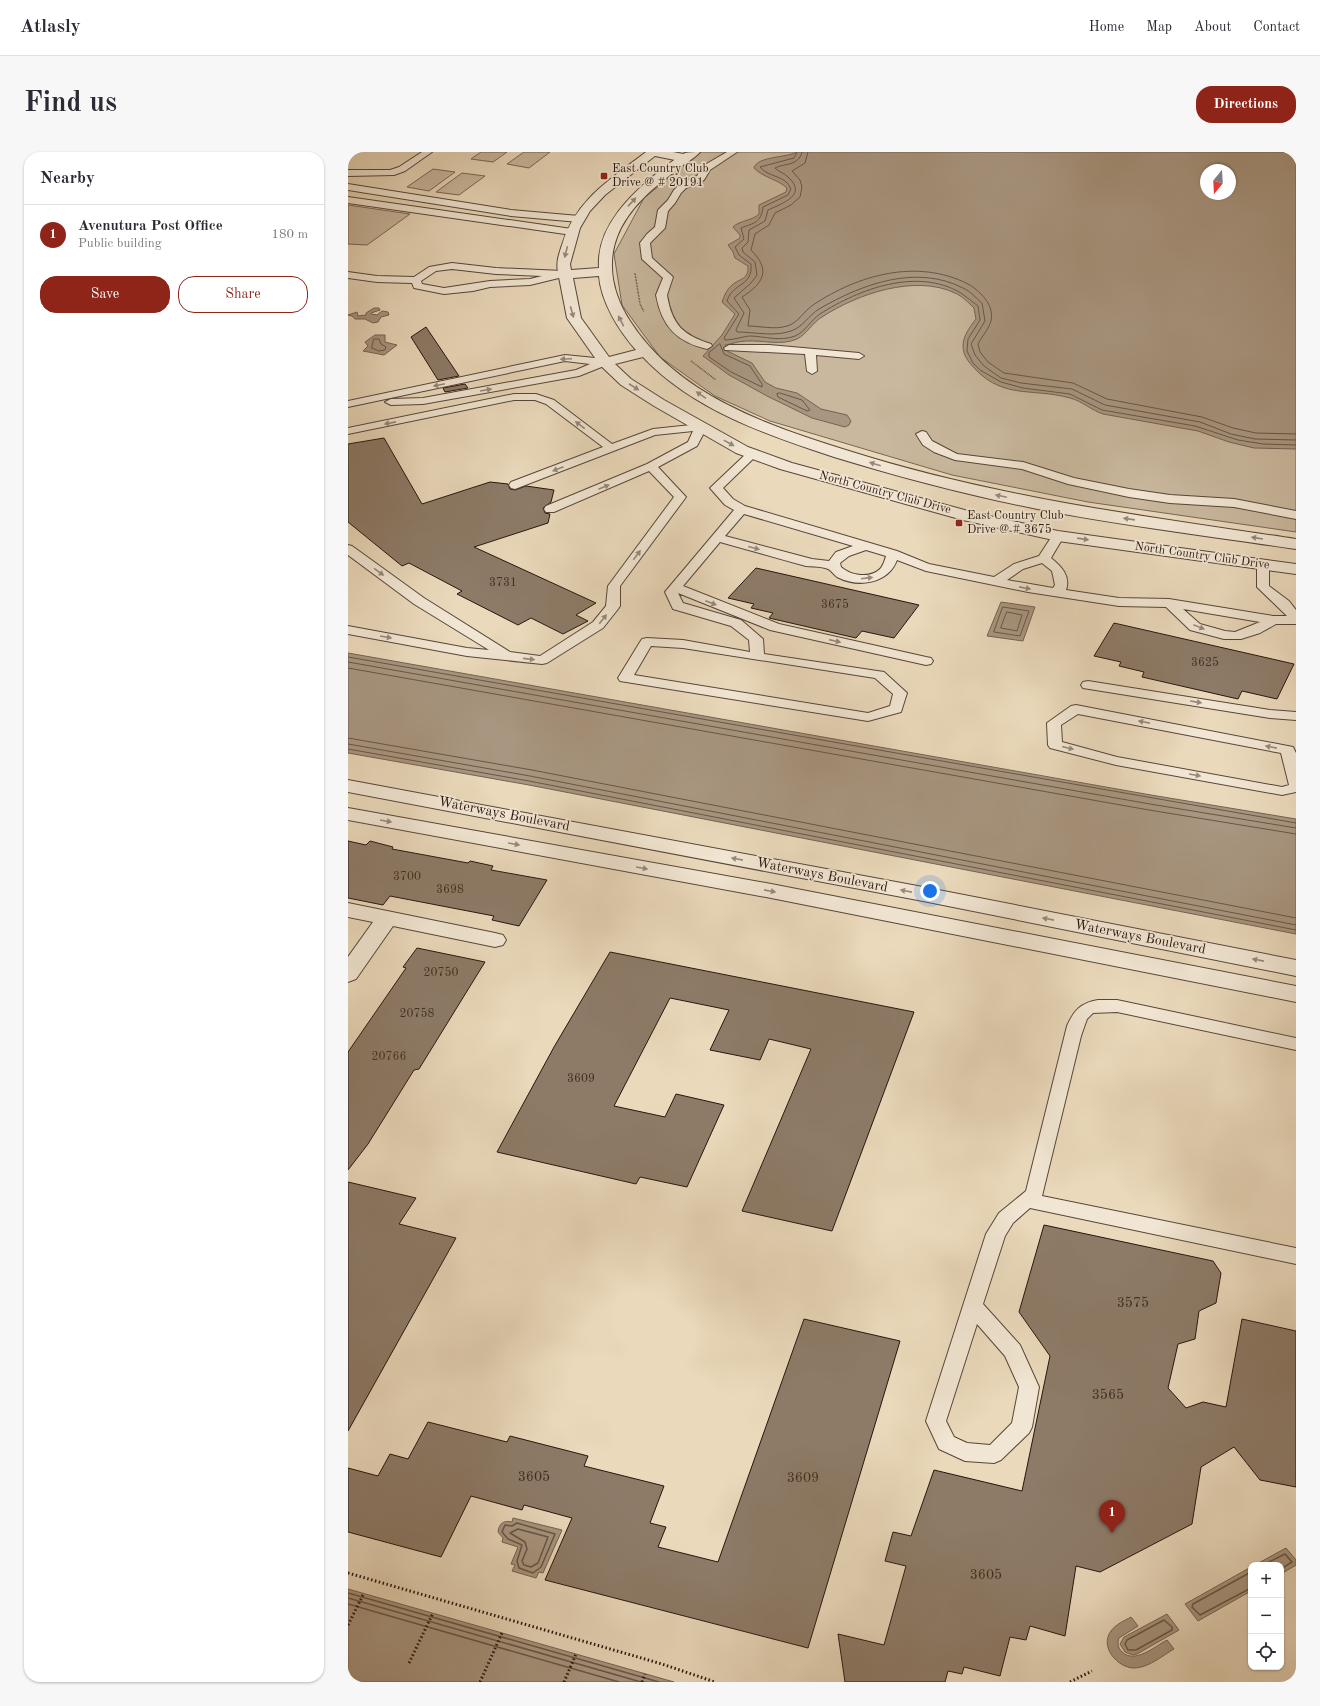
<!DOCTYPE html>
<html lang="en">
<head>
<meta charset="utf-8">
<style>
	:root { --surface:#fff; --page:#f7f7f7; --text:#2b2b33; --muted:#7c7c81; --line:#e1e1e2; --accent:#8f2418 }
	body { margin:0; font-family:"Old Standard TT",serif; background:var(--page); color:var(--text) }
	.controls { position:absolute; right:12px; bottom:12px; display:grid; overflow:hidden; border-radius:8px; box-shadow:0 1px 3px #0004 }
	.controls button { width:36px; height:36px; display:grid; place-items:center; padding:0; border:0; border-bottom:1px solid var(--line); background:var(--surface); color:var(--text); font:20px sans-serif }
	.compass { position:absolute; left:852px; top:12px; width:36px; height:36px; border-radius:50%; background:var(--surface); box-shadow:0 1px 3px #0004; rotate:198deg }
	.you { position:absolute; left:582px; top:739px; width:14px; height:14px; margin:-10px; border:3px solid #fff; border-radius:50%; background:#1a73e8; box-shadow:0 0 0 6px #1a73e833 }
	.badge { display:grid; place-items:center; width:26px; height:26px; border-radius:50%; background:var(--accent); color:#fff; font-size:13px; font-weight:700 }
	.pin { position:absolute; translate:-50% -33px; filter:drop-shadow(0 1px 2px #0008) }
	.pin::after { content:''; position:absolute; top:21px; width:14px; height:12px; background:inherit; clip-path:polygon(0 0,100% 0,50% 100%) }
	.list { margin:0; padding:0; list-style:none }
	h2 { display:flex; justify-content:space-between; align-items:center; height:52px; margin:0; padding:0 16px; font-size:17px }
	h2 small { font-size:13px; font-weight:400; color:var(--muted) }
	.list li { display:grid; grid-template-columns:26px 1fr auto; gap:12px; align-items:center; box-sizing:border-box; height:60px; padding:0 16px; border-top:1px solid var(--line) }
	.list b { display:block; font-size:15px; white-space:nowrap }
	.list p { margin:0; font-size:13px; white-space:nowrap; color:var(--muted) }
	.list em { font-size:13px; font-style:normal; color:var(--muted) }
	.actions { display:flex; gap:8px; padding:12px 16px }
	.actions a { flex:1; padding:9px 0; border:1px solid var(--accent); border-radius:16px; text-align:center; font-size:14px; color:var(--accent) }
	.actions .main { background:var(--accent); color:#fff }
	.icon { flex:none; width:22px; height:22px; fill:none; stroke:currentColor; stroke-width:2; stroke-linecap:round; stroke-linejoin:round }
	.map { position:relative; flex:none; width:948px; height:1530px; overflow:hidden; border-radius:16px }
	header { display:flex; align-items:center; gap:24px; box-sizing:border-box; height:56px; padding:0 20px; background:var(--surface); border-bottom:1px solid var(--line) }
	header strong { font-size:19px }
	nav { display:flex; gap:22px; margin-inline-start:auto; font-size:14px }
	.intro { display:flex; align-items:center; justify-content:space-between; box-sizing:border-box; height:96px; padding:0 24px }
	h1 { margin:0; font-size:28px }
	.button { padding:10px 18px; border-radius:16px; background:var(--accent); color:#fff; font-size:14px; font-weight:700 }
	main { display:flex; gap:24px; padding:0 24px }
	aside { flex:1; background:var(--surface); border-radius:16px; box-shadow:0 1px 3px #0004 }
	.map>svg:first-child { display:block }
</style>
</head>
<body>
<header>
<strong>Atlasly</strong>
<nav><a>Home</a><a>Map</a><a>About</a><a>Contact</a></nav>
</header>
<div class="intro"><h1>Find us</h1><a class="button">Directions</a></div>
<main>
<aside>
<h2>Nearby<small></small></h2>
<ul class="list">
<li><span class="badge">1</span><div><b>Avenutura Post Office</b><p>Public building</p></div><em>180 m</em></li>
</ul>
<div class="actions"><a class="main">Save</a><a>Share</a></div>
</aside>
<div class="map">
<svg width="948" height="1530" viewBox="0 0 948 1530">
	<rect width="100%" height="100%" fill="#ead9bb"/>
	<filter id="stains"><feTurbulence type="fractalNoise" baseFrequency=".005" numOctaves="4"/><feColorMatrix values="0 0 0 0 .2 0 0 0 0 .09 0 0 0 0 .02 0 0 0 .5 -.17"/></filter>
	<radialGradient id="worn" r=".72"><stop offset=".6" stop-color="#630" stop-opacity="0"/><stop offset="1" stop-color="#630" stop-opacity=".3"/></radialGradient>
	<g fill="#c9b89e" stroke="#786656" fill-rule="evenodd">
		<polygon points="133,0 159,0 145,10 123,7"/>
		<polygon points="176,0 202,0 181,16 159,12"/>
		<path d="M353,0H948V380L740,350L604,323L422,269L367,244L312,205L274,153L266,102L296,46ZM858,18H882V42H858Z"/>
		<polygon points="85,17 107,20 81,39 59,35"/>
		<polygon points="114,21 137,24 111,43 88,40"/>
		<polygon points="0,53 62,62 19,93 0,92"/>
	</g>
	<g fill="#a89680" stroke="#756252" fill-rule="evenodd">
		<path d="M449,0H948V297L906,296L881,290L850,279L755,262C743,258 734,249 722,246C682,235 652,249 621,210C609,194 617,181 628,167L626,156C621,151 614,144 607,141C567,122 509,142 474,165C465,170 458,183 449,187C433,194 415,188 398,189C391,189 384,192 377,193L379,199L404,211L417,230L428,236L449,241L473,257L499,263L503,269L501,273L497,275L464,266L419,244L381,223L355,204L374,183L387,162L374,150C376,144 379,137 384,133C392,126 401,128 400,114L387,106L385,100L380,93L392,86V83L385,75C392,68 404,69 411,62V53L438,40L439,36C429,27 416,26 406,16C409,4 439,6 449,0ZM858,18H882V42H858Z"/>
		<polygon points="26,156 31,156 32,158 23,161 23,162 29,163 34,159 40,160 41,163 33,165 30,170 25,171 17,167 7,167 4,164 0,163 9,160 10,164 18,163 18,161"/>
		<polygon points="27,183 37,183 37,190 49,193 36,203 15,199 20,194 17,190"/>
		<polygon points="653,450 687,455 675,489 639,484"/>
		<polygon points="0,501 803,643 948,667 948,782 181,633 0,601"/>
		<path d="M165,1366L214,1378L195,1421L191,1420L188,1426L164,1419L167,1413L163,1412L170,1395L154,1390L155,1386L150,1380C151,1371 156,1368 164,1370Z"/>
		<polygon points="938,1396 948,1408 948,1413 933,1422 933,1413 907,1413"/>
		<polygon points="903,1415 903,1439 850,1469 837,1452"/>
		<polygon points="0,1437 326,1530 0,1530"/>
		<polygon points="819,1462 831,1478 789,1502 785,1503 777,1500 772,1492 776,1485"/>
		<path d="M783,1465L790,1474L771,1486C769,1491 770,1496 774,1500C787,1512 806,1495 819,1488L826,1497C814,1504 800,1516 786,1516C770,1516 751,1495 763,1479C768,1472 776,1469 783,1465Z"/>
	</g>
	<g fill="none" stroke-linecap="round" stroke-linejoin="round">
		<g stroke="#685647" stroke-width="1">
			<path d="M449,0L446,6L412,15C421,26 438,23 443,37L440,43L415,55C413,71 406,71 393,76L396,87L387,95L391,103L403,112C405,135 385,130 379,149L391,162L376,186L377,188C385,188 393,185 401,184C416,184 432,190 447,184C457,180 463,168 472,162C511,137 569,115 613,141C619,145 624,150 630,154L632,168L620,187L619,199L625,211L632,218L653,230L675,236L722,242L754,258L847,274L890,288L915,292L948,293"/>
			<path d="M454,0C451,14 437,11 427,16C431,20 436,21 440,25C460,43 435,51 420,58L417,69L401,78L400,90L394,96L395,100L407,110L409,123L403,131L386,146L396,161L388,178L389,180C407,180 426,185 443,179C455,175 461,163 471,157C514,132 568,112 615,136C622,139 628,146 634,151L637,169L623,192L627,203L636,214L653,226L673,231L724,237L757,253L852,270L883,282L907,287L948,288"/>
			<path d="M460,0L457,11L444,19L452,28L454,35L452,45L443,53L427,61L421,73L407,82L403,98C423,118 416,131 394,145L402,158L400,174C413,174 427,178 439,174C450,171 456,159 465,153C510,123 569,106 620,132C634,140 650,157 641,174C638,181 633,185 630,192L632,200L640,210L656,221L725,231L759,247L854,265L885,276L908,281L948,282"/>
			<polygon points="26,187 31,187 33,192 38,195 37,198 31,199 24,196"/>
			<polygon points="372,192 376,202 402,214 414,232 414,235 383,220 361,205 361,201"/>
			<polygon points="432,241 454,248 462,258 459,259 430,245 429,242"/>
			<polygon points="655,455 681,459 672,484 646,480"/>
			<polygon points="659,460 674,463 669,479 653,476"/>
			<polyline points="0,505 948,671"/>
			<polyline points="0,510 802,652 948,676"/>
			<polyline points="0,516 801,658 948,682"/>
			<polyline points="0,586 184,618 948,766"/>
			<polyline points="0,592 182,624 948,773"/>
			<polyline points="0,597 181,629 948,778"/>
		</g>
		<g stroke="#685647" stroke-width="1.5">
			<polygon points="169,1371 207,1382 193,1415 185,1421 171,1416 169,1409 174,1393 160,1387 154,1380 157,1373 164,1374"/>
			<polygon points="170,1377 200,1385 190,1411 183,1415 176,1413 174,1409 179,1397 177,1390 162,1381"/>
			<polyline points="915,1413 937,1402 944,1410 933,1417"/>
			<polyline points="903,1420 845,1452 844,1455 852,1463 903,1436"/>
			<polyline points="0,1441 311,1530"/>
			<polyline points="0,1446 293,1530"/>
			<polyline points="0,1452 271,1530"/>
			<polygon points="816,1468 824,1475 824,1478 788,1498 780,1498 777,1492 779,1488"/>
		</g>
	</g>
	<g fill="#8d7b68" stroke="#28150e">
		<polygon points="78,175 111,224 90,228 63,185"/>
		<polygon points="117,232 120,236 97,240 95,236"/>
		<polygon points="36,286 74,352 142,330 160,332 162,337 167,338 178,334 206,338 203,350 195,356 197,361 202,362 200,371 126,395 248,451 228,463 240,469 215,482 183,466 170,473 109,442 114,439 61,411 54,414 0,370 0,292"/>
		<polygon points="408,416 571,453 546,486 514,479 508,486 421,466 425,461 403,456 406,452 380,446"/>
		<polygon points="766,471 946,512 929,547 894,539 890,547 794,525 796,520 771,514 773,510 746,504"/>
		<polygon points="0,689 18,693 22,689 45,695 44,697 120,711 122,709 145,714 143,718 199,728 171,774 144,768 146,764 42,744 35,753 0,746"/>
		<polygon points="69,796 137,810 71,917 66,918 20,992 0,1018 0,900 58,816 55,815"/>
		<polygon points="262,800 566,860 484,1079 394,1059 463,897 421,887 412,908 362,898 381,858 322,846 266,954 317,965 328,942 376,953 339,1035 292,1025 288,1032 149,1000 206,895"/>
		<polygon points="0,1030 68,1046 51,1072 108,1086 0,1279"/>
		<polygon points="696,1073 865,1109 873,1121 868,1151 851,1159 847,1187 830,1192 820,1236 838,1256 855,1250 878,1255 894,1167 948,1179 948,1335 912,1328 886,1295 853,1315 844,1372 752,1420 728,1414 717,1484 682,1474 678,1488 662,1485 652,1524 616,1515 614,1522 600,1519 597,1530 497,1530 490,1482 536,1493 558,1414 537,1409 545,1380 563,1384 586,1318 674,1339 702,1204 671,1160"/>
		<polygon points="456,1167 552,1189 460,1496 197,1428 224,1366 176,1353 174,1358 123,1344 93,1405 0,1380 0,1316 30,1324 42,1302 60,1307 80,1270 159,1290 162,1284 240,1304 236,1314 316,1334 302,1371 318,1375 310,1395 370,1410"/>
	</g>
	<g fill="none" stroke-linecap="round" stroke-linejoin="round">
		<defs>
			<g id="service">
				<polygon points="74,0 84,0 57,19 46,23 0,24 0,18 42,18 51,15"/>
				<path d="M379,0H389L362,18L356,28L338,36L333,41L327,51L320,59L317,76L302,91L304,106L325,125L319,143C324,173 335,183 363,192L364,194L359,197C329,190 314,175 308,143L315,126L294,107L292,91L299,82L307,75L310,58L320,48L326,38L332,32L349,24L355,14Z"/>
				<polygon points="0,32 163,58 231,64 236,67 231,70 163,64 0,38"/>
				<polygon points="0,45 224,77 229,80 224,83 0,51"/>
				<path d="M104,111L148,116L215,119L220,122L219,124L182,133L142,135L125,139L96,142L66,136L64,131L29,130L0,126V120L29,124L66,125L81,115ZM104,117L148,122L194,124L182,127L142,129L96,136L74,132L73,129L88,119Z"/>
				<polygon points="381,193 421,193 511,201 516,204 511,207 468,203 469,219 464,222 459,219 457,202 377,198 376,196"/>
				<polygon points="217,203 257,207 262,210 261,212 231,224 75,252 43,253 37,250 43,247 75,246 228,218 242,212 217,209 0,255 0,249"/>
				<polygon points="166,242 188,242 206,248 264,292 305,277 353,272 359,275 349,294 310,315 338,345 272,434 272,454 270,457 255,476 199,511 194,512 119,504 0,482 0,474 119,496 141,498 66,452 0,403 0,393 4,394 76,446 162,500 192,504 245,470 258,454 260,434 326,345 301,319 206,360 198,360 196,357 198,354 299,312 340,290 345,279 307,283 167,337 163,336 161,333 163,330 255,295 198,252 187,248 166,248 0,282 0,276"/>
				<polygon points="574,279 578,280 584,289 609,302 675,310 726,326 781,337 822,343 886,347 948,359 948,367 886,355 822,351 781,345 720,332 674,317 607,308 586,300 575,293 568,282"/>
				<path d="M404,299L408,300L410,302L408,304L375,336L385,347L397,354L549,399L581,412L646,425L666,412L691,404L706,381L710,380L716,384L703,406C713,414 723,424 718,438L771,446L821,447L925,464H939L909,435V413L915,409L921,413V434L941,449L948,458V472H928L912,481L893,487H876L842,478L818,455L771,454L680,440L578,419L549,408C540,432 510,436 489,425C486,423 483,418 480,417C473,414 465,415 458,414C429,406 401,398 372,390L335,434L431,472L578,505L583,506L585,509L583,512L578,513L422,478L330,441L335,451L393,468L415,487L416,502L536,520L559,541L553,560L520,569L272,529L270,526L292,490L294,487L299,486L335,488L402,500L401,488L383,474L325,457L317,440L386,358L377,353L362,336L400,300ZM396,362L505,394L488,400L481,409L464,407L377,384ZM518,398L538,404C537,408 535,413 533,416C523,427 503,424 493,415L492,411L501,404ZM694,411L704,419L707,433L705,436L659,428L675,417ZM835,457L912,470L887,480L877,479L852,472ZM303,494L335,496L527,526L545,542L542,554L520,561L286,523Z"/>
				<polygon points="740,529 922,558 948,560 948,568 922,566 735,536 733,533 735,530"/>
				<path d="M728,553L945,595L948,601V640L934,643L768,613L702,596L700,593L699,571L723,554ZM730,562L933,601L941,633L934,635L769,605L714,590L713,573Z"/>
				<path d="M750,848H769L948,886V898L769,860L745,861L739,867L733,884L694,1044L948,1096V1112L682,1056L665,1071L657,1084L635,1152L672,1193L691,1235L684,1275L681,1281L653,1308L646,1311L617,1309L591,1297L578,1269L638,1082L651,1061L678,1039L719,874C726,858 733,851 750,848ZM629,1172L657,1204L671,1235L664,1271L642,1293L619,1291L606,1285L598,1269Z"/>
			</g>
			<g id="minor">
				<polygon points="300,0 325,0 341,3 343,6 337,10 302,3"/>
				<polygon points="0,751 147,781 155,783 158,788 155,793 147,795 45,774 8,827 0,830 0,805 25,770 0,765"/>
			</g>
			<g id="tertiary">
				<path d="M298,0H312L257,43L242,59L232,76L222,112L223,118L251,116C248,74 284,41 314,17C321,12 329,5 337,1C341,0 347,0 352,0C346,7 337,11 330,17C306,35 280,56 269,85C258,114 266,145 282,169C330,244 421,274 501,299C650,346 795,364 948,387V397C867,385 785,375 705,360C631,346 558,327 486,305C419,283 345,258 295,205L267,212L283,227L316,248L400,295L444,311L624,360L710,379L948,412V422L710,389L615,368L432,317L388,301L306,254L273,233L252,213L219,166L211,125L208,122L210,120C208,110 211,102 214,93C227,48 263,27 298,0ZM251,124C253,150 271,179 288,198L261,205L233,166L225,126Z"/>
				<polygon points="0,628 575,735 948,808 948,824 575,749 0,640"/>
				<polygon points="0,656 418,731 948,834 948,850 418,745 0,668"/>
			</g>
		</defs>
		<use href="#service" stroke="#584639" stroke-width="2"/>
		<use href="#minor" stroke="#584639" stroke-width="2"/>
		<use href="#tertiary" stroke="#584639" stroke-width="2"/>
		<g stroke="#28150e" stroke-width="1.5" stroke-dasharray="0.5 1" stroke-linecap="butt">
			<polyline points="287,121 292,152 296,160"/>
			<polyline points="343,209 368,228"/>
		</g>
		<g stroke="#28150e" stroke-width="3" stroke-dasharray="1.5 2.5" stroke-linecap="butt">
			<polyline points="0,1421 314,1512 367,1530"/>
			<polyline points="0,1473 16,1441"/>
			<polyline points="61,1511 85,1461"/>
			<polyline points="132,1530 154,1481"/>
			<polyline points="216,1530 228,1502"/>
			<polyline points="294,1530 297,1522"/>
			<polyline points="722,1530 744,1519"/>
		</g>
		<use href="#service" fill="#f1e6d3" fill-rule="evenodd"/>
		<use href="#minor" fill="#f1e6d3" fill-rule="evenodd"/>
		<use href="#tertiary" fill="#f1e6d3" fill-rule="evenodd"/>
	</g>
	<defs><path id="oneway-solid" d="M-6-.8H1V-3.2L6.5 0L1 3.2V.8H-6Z"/></defs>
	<g fill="#97887a">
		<use href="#oneway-solid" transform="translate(284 50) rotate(-47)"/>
		<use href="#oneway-solid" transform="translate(218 100) rotate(104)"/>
		<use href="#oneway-solid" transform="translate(224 160) rotate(75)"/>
		<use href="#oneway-solid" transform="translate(273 169) rotate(-117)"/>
		<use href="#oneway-solid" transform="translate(218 207) rotate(178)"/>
		<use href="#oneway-solid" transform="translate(91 233) rotate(168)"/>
		<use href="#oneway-solid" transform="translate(286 235) rotate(33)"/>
		<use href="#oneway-solid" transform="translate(138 238) rotate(-10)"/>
		<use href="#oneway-solid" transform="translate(353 243) rotate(-146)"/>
		<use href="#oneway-solid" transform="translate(42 271) rotate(169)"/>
		<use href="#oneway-solid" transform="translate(232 273) rotate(-143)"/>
		<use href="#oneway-solid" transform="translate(381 291) rotate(29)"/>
		<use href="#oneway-solid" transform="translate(527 312) rotate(-163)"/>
		<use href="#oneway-solid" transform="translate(210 317) rotate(159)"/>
		<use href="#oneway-solid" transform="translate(256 335) rotate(-23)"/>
		<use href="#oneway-solid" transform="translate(653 344) rotate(-168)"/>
		<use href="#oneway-solid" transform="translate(781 367) rotate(-172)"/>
		<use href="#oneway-solid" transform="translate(909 386) rotate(-171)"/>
		<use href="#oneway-solid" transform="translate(735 387) rotate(8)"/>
		<use href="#oneway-solid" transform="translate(406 396) rotate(15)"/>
		<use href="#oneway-solid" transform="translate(289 403) rotate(-53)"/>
		<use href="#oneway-solid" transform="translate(31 420) rotate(36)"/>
		<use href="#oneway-solid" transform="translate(519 426) rotate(-7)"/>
		<use href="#oneway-solid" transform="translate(677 436) rotate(11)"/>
		<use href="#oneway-solid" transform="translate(363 451) rotate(21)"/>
		<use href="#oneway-solid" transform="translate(255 467) rotate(-52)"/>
		<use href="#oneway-solid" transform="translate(851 475) rotate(22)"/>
		<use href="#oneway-solid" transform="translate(38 485) rotate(10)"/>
		<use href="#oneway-solid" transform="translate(487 489) rotate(13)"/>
		<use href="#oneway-solid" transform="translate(181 507) rotate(6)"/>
		<use href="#oneway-solid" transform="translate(848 550) rotate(9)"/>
		<use href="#oneway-solid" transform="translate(796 570) rotate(-169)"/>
		<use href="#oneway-solid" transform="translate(923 595) rotate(-169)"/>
		<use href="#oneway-solid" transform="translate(720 596) rotate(14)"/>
		<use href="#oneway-solid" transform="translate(847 623) rotate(10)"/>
		<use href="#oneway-solid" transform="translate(38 669) rotate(10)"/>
		<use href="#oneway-solid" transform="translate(166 692) rotate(10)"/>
		<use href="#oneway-solid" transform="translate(389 707) rotate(-169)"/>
		<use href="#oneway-solid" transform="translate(294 716) rotate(10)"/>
		<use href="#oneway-solid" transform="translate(422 739) rotate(11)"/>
		<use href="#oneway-solid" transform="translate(558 739) rotate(-169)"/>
		<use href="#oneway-solid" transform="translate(700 767) rotate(-169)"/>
		<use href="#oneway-solid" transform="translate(910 808) rotate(-169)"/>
	</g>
	<g fill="#8f2418" stroke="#f1e6d3" stroke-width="1.5">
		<rect x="252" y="20" width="8" height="8" rx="2"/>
		<rect x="607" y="367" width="8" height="8" rx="2"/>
	</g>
	<g text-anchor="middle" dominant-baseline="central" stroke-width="3.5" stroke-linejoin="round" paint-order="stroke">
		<g font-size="12" fill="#28150e" stroke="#f1e6d3" text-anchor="start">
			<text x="264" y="17">East Country Club<tspan x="264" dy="14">Drive @ # 20191</tspan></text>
			<text x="619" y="364">East Country Club<tspan x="619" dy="14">Drive @ # 3675</tspan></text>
		</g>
		<g font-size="12" fill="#28150e" stroke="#f1e6d3">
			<text transform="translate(537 341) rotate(15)">North Country Club Drive</text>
			<text transform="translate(854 404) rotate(8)">North Country Club Drive</text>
		</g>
		<g font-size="12" fill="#412e24">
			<text x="155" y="431">3731</text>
			<text x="487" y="453">3675</text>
			<text x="857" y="511">3625</text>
			<text x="59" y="725">3700</text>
			<text x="102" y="738">3698</text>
			<text x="93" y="821">20750</text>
			<text x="69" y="862">20758</text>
			<text x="41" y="905">20766</text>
			<text x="233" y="927">3609</text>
		</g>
		<g font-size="14" fill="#28150e" stroke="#f1e6d3">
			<text transform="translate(156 662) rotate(11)">Waterways Boulevard</text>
			<text transform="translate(474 723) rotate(11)">Waterways Boulevard</text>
			<text transform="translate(792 785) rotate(11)">Waterways Boulevard</text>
		</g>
		<g font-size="14" fill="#412e24">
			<text x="785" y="1151">3575</text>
			<text x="760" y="1243">3565</text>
			<text x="186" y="1325">3605</text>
			<text x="455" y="1326">3609</text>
			<text x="638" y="1423">3605</text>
		</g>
	</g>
	<rect width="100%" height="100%" filter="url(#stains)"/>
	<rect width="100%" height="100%" fill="url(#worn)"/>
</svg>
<div class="controls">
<button>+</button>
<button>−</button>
<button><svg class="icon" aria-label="locate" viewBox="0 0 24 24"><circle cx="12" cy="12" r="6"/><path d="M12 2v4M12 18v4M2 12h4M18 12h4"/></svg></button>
</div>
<svg class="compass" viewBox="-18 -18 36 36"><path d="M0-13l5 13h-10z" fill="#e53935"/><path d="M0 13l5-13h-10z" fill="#7c7c81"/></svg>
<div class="you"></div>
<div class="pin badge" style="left:764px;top:1381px">1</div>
</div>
</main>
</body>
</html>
